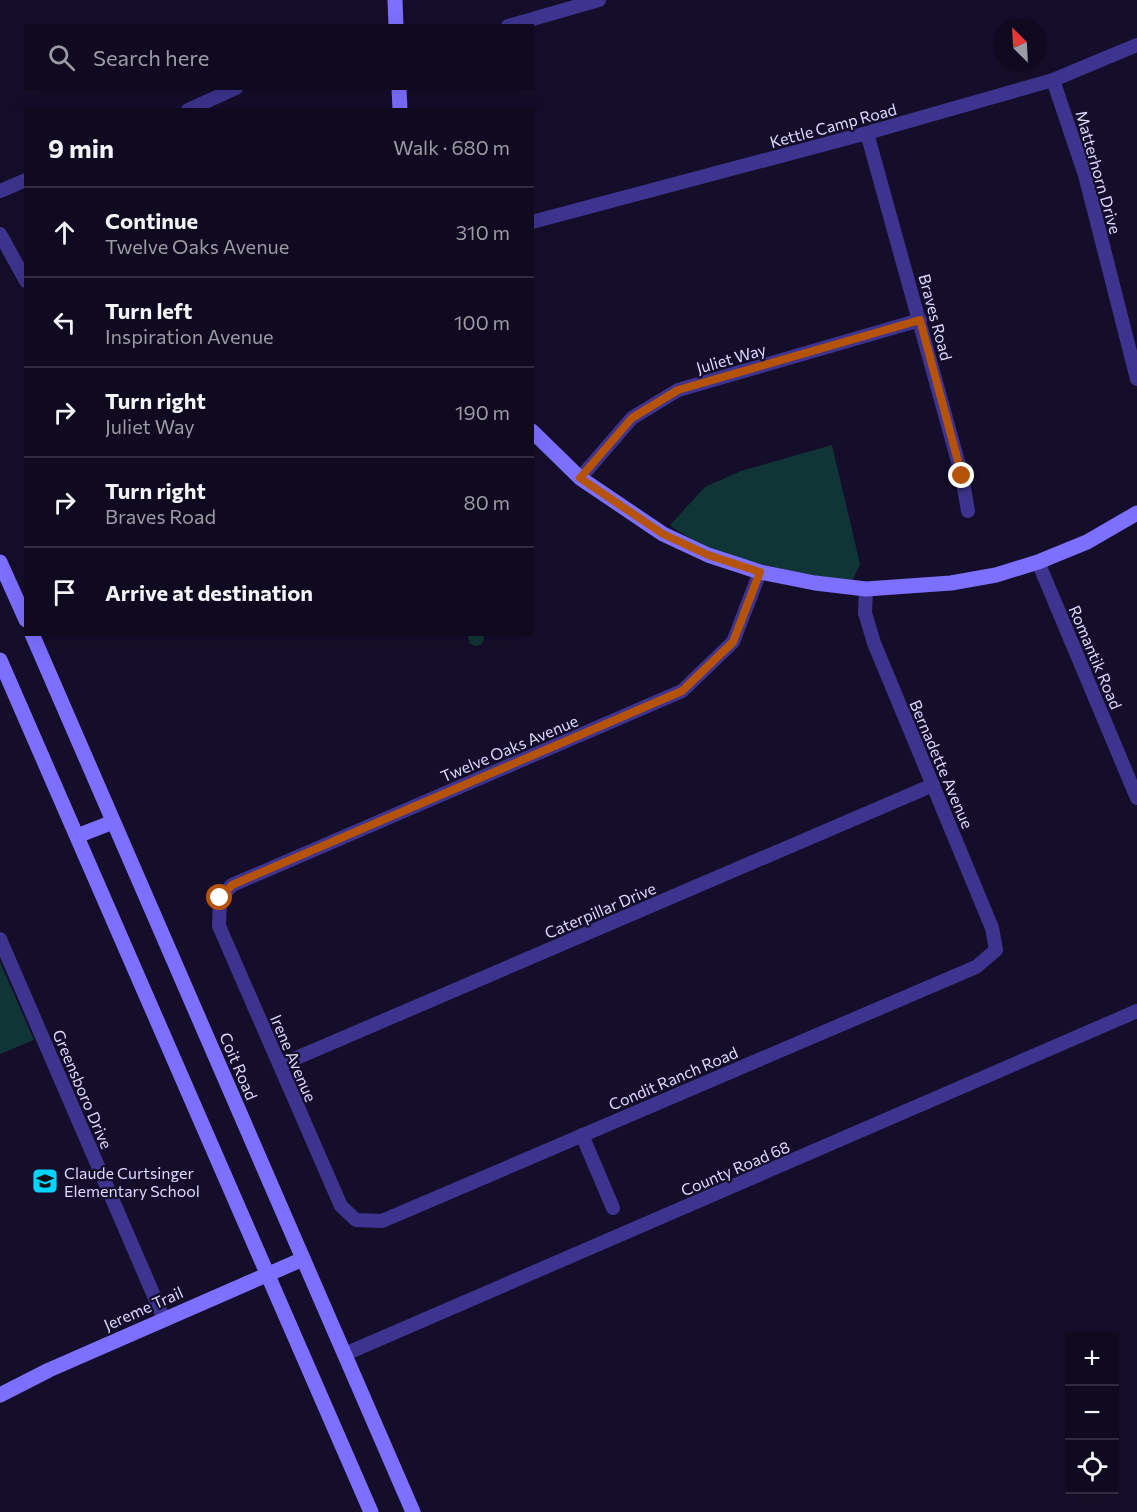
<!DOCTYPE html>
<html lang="en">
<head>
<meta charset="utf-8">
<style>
	:root { --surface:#100a20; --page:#1e182d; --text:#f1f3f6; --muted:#9c9aa5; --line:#302b3e }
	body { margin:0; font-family:Commissioner,sans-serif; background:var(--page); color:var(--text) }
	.controls { position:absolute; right:18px; bottom:18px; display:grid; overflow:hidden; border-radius:0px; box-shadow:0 6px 24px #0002 }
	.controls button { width:54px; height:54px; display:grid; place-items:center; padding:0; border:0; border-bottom:2px solid var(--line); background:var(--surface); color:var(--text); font:30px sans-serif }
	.compass { position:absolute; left:993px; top:18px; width:54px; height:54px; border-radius:50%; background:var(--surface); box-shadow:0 6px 24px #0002; rotate:336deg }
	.stop { position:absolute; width:18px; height:18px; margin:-14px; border:4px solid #b45309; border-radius:50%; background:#fff }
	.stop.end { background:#b45309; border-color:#fff; box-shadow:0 2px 6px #0008 }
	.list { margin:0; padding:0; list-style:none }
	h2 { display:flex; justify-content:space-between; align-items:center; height:78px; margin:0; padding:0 24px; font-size:26px }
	h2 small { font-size:20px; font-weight:400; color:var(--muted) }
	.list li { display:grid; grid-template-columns:39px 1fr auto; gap:18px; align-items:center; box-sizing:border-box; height:90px; padding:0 24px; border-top:2px solid var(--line) }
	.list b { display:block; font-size:22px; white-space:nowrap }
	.list p { margin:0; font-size:20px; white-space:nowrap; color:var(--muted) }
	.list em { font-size:20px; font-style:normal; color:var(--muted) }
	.icon { flex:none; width:33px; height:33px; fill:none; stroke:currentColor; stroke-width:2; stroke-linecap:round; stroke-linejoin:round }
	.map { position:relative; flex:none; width:1137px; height:1512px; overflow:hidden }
	.search { position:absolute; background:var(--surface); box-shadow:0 6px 24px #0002; left:24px; top:24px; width:510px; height:66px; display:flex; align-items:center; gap:15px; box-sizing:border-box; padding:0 21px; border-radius:0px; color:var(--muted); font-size:22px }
	.panel { position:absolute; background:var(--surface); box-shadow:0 6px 24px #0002; left:24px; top:108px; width:510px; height:528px; border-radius:0px }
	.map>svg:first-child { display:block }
</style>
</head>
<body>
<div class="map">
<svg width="1137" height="1512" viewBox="0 0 1137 1512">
	<rect width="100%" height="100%" fill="#150e2b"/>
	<g fill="#103536">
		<path d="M832,445L860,564L852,582C796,572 715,560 670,525L705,487L741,471Z"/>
		<polygon points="468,635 483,635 484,639 481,645 475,646 469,643"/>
		<polygon points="0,962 34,1040 0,1054"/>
	</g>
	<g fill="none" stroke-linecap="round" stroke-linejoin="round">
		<g stroke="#3e348f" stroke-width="14">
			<polyline points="508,26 599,0"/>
			<polyline points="1053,80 1085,175 1137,379"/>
			<polyline points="188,110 236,88"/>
			<polyline points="867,133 962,476 968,511"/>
			<polyline points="0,191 26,180"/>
			<polyline points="532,222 867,133 1053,80 1137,45"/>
			<polyline points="0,234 26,281"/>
			<polyline points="580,478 632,418 678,390 920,320"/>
			<polyline points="1038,562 1137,798"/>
			<polyline points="760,572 733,642 682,691 232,885 220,898 219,926 341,1206 356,1220 382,1221 976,967 996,950 992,928 874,643 865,613 866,589"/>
			<polyline points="0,939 164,1319"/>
			<polyline points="280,1065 933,785"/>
			<polyline points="582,1135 613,1208"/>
			<polyline points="345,1354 1137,1011"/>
		</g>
		<g stroke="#7d6fff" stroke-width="15">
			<polyline points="395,0 396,26"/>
			<polyline points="399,88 400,110"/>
			<polyline points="532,431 580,478 663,534 708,555 760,572 815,583 866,589 951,583 996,575 1038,562 1087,542 1137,513"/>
			<polyline points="0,562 26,620"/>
			<polyline points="32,634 413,1512"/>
			<polyline points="0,660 371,1512"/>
			<polyline points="77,836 113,822"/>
			<polyline points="0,1395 49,1370 303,1259"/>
		</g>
	</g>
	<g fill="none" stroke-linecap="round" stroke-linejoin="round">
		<polyline stroke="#b45309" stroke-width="8" points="220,898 232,885 682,691 733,642 760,572 708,555 663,534 580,478 632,418 678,390 920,320 962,476"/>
	</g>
	<defs>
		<symbol id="school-square" viewBox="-11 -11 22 22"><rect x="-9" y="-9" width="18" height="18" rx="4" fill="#04d4ff" stroke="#150e2b"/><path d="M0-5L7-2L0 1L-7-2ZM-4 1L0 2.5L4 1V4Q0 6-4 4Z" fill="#111"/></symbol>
	</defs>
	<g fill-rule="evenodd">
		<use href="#school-square" x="30" y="1166" width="30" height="30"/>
	</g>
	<g text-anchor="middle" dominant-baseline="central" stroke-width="4.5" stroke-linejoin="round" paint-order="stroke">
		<g font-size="16" fill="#dfd8ff" stroke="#150e2b">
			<text transform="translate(833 125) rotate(-15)">Kettle Camp Road</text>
			<text transform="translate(1099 172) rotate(74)">Matterhorn Drive</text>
			<text transform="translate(936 317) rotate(75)">Braves Road</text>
			<text transform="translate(731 358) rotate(-16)">Juliet Way</text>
			<text transform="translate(1096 657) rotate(67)">Romantik Road</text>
			<text transform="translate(509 748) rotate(-23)">Twelve Oaks Avenue</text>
			<text transform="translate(942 764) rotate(67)">Bernadette Avenue</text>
			<text transform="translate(600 910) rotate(-23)">Caterpillar Drive</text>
			<text transform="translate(294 1058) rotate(67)">Irene Avenue</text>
			<text transform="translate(239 1066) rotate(67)">Coit Road</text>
			<text transform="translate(673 1078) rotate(-23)">Condit Ranch Road</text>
			<text transform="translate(83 1089) rotate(67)">Greensboro Drive</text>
			<text transform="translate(735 1168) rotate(-23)">County Road 68</text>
			<text transform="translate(143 1308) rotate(-24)">Jereme Trail</text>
		</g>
		<g font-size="16" fill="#dfd8ff" stroke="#150e2b" text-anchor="start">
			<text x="64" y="1172">Claude Curtsinger<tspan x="64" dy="18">Elementary School</tspan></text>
		</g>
	</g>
</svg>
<div class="controls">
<button>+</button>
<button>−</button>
<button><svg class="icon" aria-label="locate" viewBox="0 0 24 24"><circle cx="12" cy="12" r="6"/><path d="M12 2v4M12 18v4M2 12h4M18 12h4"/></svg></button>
</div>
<svg class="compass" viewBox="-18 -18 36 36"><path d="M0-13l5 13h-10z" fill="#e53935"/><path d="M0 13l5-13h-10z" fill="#9c9aa5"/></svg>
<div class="stop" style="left:220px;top:898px"></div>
<div class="stop end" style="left:962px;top:476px"></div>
<div class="search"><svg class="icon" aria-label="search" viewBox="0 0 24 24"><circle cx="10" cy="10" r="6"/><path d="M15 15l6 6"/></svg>Search here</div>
<section class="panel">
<h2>9 min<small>Walk · 680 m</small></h2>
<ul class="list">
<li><svg class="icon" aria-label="ahead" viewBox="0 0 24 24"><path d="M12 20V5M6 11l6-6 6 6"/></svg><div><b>Continue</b><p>Twelve Oaks Avenue</p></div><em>310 m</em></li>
<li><svg class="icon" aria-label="left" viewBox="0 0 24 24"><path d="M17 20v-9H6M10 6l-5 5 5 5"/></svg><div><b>Turn left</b><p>Inspiration Avenue</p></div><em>100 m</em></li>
<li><svg class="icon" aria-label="right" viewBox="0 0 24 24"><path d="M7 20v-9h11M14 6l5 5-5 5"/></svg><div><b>Turn right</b><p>Juliet Way</p></div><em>190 m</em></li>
<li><svg class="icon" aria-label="right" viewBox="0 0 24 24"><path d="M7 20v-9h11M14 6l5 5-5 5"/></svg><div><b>Turn right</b><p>Braves Road</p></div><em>80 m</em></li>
<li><svg class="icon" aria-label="arrive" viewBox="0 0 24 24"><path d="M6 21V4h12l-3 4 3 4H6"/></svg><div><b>Arrive at destination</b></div></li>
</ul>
</section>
</div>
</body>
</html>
